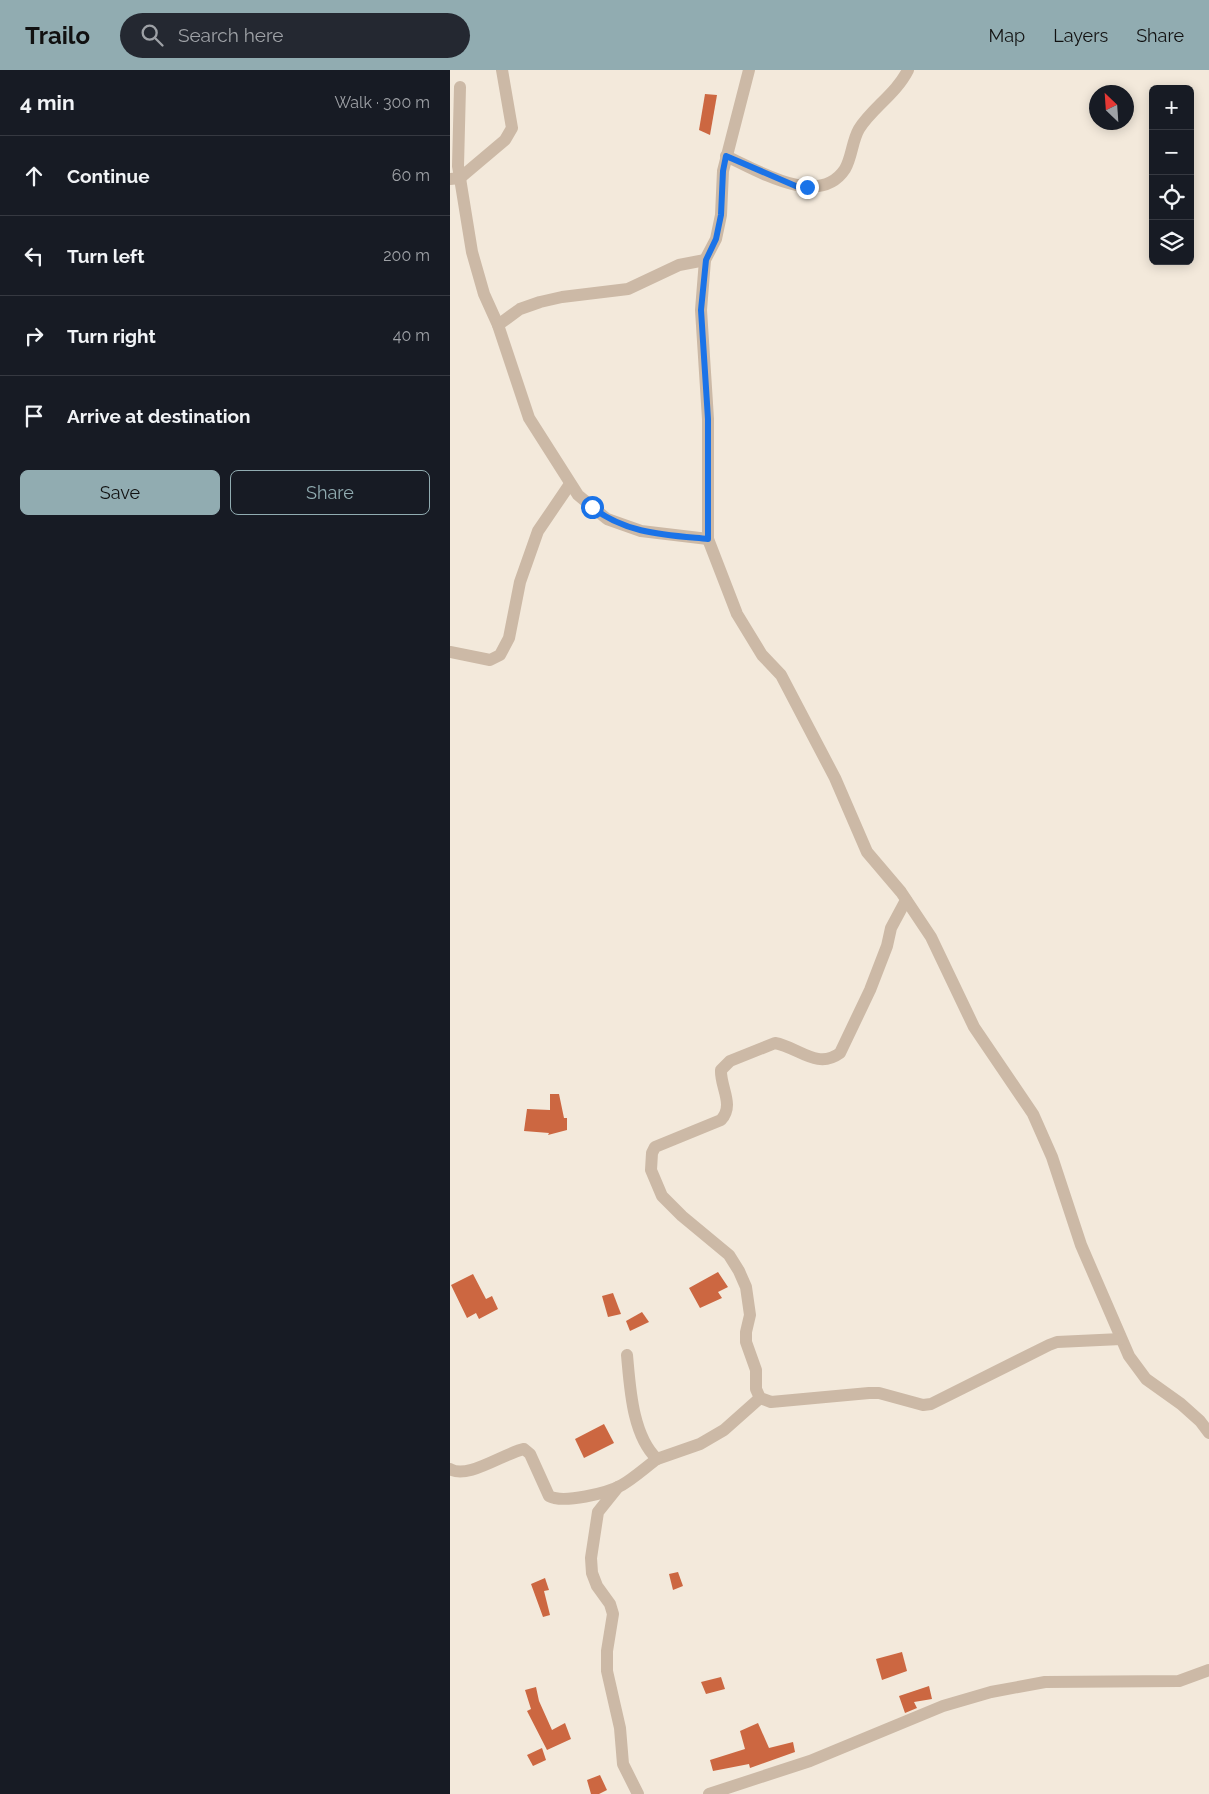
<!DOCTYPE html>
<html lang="en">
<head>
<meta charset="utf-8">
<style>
	:root { --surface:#171b24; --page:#242831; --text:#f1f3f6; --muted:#9ea1a6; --line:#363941; --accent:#91acb1 }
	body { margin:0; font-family:Raleway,sans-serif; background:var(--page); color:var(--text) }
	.controls { position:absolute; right:15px; top:15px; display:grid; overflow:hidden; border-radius:8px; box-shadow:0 2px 12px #0003 }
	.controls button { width:45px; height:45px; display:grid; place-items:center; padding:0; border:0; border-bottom:1px solid var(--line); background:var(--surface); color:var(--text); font:25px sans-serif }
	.compass { position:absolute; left:639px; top:15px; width:45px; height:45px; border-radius:50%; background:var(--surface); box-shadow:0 2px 12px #0003; rotate:335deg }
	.stop { position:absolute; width:15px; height:15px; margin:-11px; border:4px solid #1a73e8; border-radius:50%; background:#fff }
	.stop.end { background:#1a73e8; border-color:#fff; box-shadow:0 1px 5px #0008 }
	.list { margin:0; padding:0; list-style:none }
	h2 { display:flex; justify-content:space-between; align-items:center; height:65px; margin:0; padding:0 20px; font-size:21px }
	h2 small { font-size:16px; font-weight:400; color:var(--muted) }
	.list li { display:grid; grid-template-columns:32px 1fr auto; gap:15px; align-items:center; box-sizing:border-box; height:80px; padding:0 20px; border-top:1px solid var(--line) }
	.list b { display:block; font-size:19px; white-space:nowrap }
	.list em { font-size:16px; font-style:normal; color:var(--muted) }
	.actions { display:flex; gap:10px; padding:15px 20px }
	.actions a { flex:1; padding:11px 0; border:1px solid var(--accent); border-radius:8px; text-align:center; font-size:18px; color:var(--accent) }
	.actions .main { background:var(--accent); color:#111 }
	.icon { flex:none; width:28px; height:28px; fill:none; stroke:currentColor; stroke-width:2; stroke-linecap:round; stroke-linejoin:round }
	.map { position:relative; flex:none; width:759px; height:1724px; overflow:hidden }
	header { display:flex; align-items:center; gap:30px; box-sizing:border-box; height:70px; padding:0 25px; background:var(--accent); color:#111 }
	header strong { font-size:24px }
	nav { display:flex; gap:28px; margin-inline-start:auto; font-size:18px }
	.search { width:350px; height:45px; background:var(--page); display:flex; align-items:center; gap:12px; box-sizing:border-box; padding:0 18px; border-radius:28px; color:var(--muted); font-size:19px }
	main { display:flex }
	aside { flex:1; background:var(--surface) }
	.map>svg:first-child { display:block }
</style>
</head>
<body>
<header>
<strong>Trailo</strong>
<div class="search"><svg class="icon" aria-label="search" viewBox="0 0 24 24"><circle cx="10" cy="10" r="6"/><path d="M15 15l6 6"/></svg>Search here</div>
<nav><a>Map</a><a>Layers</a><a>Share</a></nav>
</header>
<main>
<aside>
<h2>4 min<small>Walk · 300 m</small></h2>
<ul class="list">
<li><svg class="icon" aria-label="ahead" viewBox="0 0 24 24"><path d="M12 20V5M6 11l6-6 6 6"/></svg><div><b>Continue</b></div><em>60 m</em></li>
<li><svg class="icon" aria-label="left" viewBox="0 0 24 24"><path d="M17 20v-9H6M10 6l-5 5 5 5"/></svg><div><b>Turn left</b></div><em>200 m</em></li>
<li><svg class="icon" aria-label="right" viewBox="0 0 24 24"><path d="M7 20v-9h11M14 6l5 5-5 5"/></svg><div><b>Turn right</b></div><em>40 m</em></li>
<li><svg class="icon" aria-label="arrive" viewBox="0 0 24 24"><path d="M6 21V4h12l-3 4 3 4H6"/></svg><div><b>Arrive at destination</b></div></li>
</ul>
<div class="actions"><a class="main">Save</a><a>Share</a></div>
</aside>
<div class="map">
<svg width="759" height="1724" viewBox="0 0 759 1724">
	<rect width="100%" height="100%" fill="#f3e9db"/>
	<g fill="#cc6741">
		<polygon points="255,24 267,25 260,65 249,60"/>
		<polygon points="100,1024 109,1024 114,1048 117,1048 117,1060 98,1065 99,1063 74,1061 77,1039 100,1040"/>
		<polygon points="268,1202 278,1217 268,1222 272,1228 250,1238 239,1218"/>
		<polygon points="23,1204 36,1229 42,1226 48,1239 29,1249 26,1243 17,1248 1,1215"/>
		<polygon points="163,1223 171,1244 158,1247 152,1226"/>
		<polygon points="192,1242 199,1252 180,1261 176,1251"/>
		<polygon points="154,1354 164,1373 134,1388 125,1369"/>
		<polygon points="228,1502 233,1516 223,1520 219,1504"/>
		<polygon points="95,1508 99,1520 94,1521 100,1545 93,1547 81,1514"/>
		<polygon points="452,1582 457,1601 432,1610 426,1589"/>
		<polygon points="271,1607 275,1619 256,1624 251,1612"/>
		<polygon points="479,1616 482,1629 464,1632 467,1638 455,1643 449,1626"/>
		<polygon points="86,1617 89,1631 102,1660 115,1653 121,1669 97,1680 77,1641 81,1639 75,1620"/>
		<polygon points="308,1653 319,1678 343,1672 345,1682 300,1698 299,1694 263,1701 260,1690 295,1679 290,1661"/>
		<polygon points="92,1678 96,1690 83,1696 77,1685"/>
		<polygon points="150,1705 157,1720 149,1724 141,1724 137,1710"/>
	</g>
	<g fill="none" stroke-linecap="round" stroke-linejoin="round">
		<g stroke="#ccb9a6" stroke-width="12">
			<polyline points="299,0 273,101 271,145 266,169 255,190 251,240 258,349 258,469 287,544 312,585 331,605 385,708 417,782 451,822 481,867 524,957 583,1044 602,1087 631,1175 679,1286 696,1309 731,1334 750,1351 759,1363"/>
			<polyline points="10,17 8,96 22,182 34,224 48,255 79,348 128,425 157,449 191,461 258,469"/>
			<path d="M276,86C307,100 369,139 395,99C402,87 402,71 409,59C421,39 446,24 458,0"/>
			<polyline points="0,109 10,108 55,70 62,58 52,0"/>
			<polyline points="48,255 70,239 90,232 112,227 178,219 229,195 255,190"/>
			<polyline points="0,582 40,590 50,585 59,568 70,512 88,461 120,414"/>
			<path d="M456,830L441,858L437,876L420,920L390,983C367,1000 348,977 325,973L280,991L271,1000C270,1017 285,1035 271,1050L205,1077L202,1083L201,1100L212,1126L232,1146L279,1185L289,1201L296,1217L300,1245L296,1262V1272L306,1300V1319L310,1328L321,1332L419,1323H429L473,1335L481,1334L599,1275L607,1272L671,1269"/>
			<path d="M177,1285C180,1317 182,1365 207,1389L250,1374L274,1360L310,1328"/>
			<path d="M0,1399C17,1410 54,1383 74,1379L80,1384L99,1426C113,1434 158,1423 172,1415C184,1408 196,1397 207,1389"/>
			<polyline points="168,1417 148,1442 141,1488 142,1503 147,1516 160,1534 163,1544 157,1581 157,1601 170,1658 173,1694 188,1724"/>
			<polyline points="259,1724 360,1691 493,1636 541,1622 595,1612 729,1611 759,1600"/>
		</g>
	</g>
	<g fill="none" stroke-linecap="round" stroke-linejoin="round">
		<path stroke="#1a73e8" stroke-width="6" d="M142,437C175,464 217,465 258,469V349L251,240L256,190L266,169L271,145L273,101L276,86L348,117H357"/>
	</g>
</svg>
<div class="controls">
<button>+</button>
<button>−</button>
<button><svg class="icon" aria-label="locate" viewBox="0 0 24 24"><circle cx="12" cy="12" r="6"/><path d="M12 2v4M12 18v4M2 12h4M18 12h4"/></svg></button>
<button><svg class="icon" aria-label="layers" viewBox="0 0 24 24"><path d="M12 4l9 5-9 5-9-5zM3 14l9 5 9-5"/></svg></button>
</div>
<svg class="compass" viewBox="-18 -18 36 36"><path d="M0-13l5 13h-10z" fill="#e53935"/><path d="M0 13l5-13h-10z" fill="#9ea1a6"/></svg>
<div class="stop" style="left:142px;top:437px"></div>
<div class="stop end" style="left:357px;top:117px"></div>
</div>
</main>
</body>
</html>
